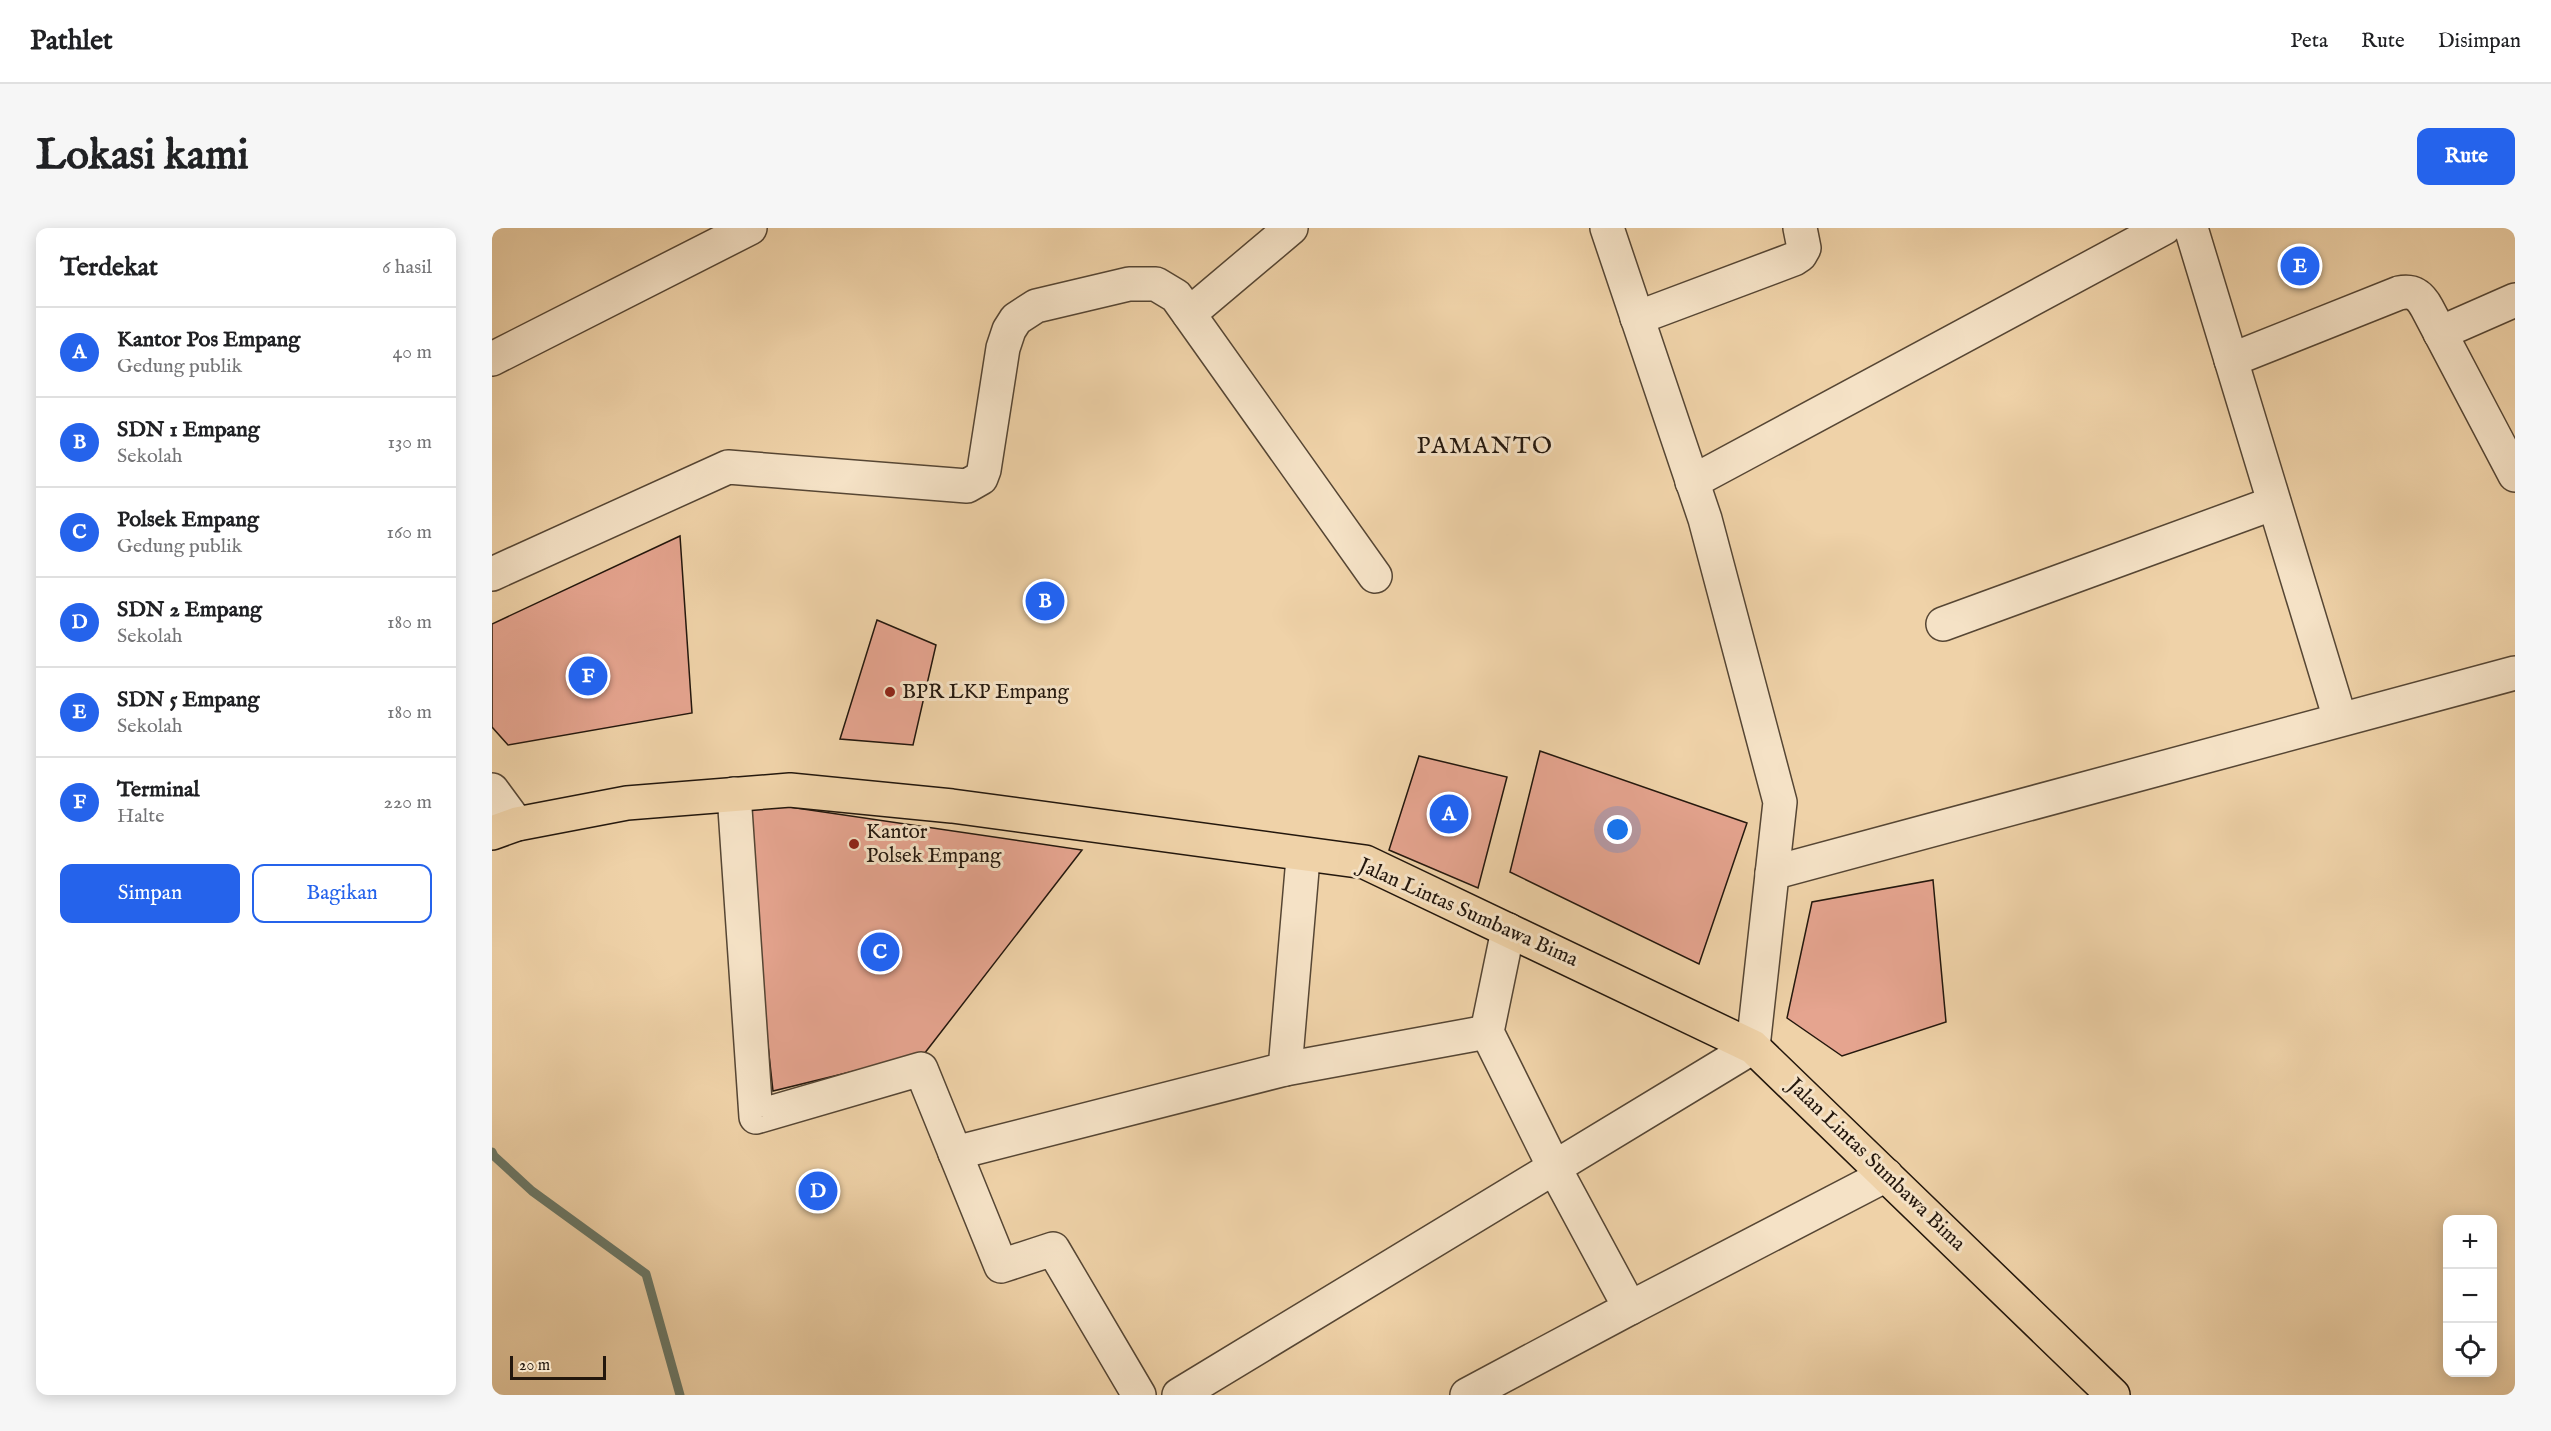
<!DOCTYPE html>
<html lang="id">
<head>
<meta charset="utf-8">
<style>
	:root { --surface:#fff; --page:#f6f6f6; --text:#202124; --muted:#757577; --line:#e0e0e0; --accent:#2563eb }
	body { margin:0; font-family:"IM FELL English",serif; background:var(--page); color:var(--text) }
	.controls { position:absolute; right:18px; bottom:18px; display:grid; overflow:hidden; border-radius:12px; box-shadow:0 3px 15px #0003 }
	.controls button { width:54px; height:54px; display:grid; place-items:center; padding:0; border:0; border-bottom:2px solid var(--line); background:var(--surface); color:var(--text); font:30px sans-serif }
	.scale { position:absolute; left:18px; bottom:15px; width:96px; box-sizing:border-box; padding-left:6px; border:3px solid #23170d; border-top:0; font-size:16px; line-height:21px; white-space:nowrap; color:#23170d; -webkit-text-stroke:4px #f5e2c6; paint-order:stroke }
	.you { position:absolute; left:1126px; top:602px; width:21px; height:21px; margin:-15px; border:4px solid #fff; border-radius:50%; background:#1a73e8; box-shadow:0 0 0 9px #1a73e833 }
	.badge { display:grid; place-items:center; width:39px; height:39px; border-radius:50%; background:var(--accent); color:#fff; font-size:20px; font-weight:700 }
	.pin { position:absolute; translate:-50% -50%; border:3px solid #fff; box-shadow:0 2px 6px #0006 }
	.list { margin:0; padding:0; list-style:none }
	h2 { display:flex; justify-content:space-between; align-items:center; height:78px; margin:0; padding:0 24px; font-size:26px }
	h2 small { font-size:20px; font-weight:400; color:var(--muted) }
	.list li { display:grid; grid-template-columns:39px 1fr auto; gap:18px; align-items:center; box-sizing:border-box; height:90px; padding:0 24px; border-top:2px solid var(--line) }
	.list b { display:block; font-size:22px; white-space:nowrap }
	.list p { margin:0; font-size:20px; white-space:nowrap; color:var(--muted) }
	.list em { font-size:20px; font-style:normal; color:var(--muted) }
	.actions { display:flex; gap:12px; padding:18px 24px }
	.actions a { flex:1; padding:14px 0; border:2px solid var(--accent); border-radius:12px; text-align:center; font-size:21px; color:var(--accent) }
	.actions .main { background:var(--accent); color:#fff }
	.icon { flex:none; width:33px; height:33px; fill:none; stroke:currentColor; stroke-width:2; stroke-linecap:round; stroke-linejoin:round }
	.map { position:relative; flex:none; width:2023px; height:1167px; overflow:hidden; border-radius:12px }
	header { display:flex; align-items:center; gap:36px; box-sizing:border-box; height:84px; padding:0 30px; background:var(--surface); border-bottom:2px solid var(--line) }
	header strong { font-size:28px }
	nav { display:flex; gap:33px; margin-inline-start:auto; font-size:21px }
	.intro { display:flex; align-items:center; justify-content:space-between; box-sizing:border-box; height:144px; padding:0 36px }
	h1 { margin:0; font-size:42px }
	.button { padding:15px 27px; border-radius:12px; background:var(--accent); color:#fff; font-size:21px; font-weight:700 }
	main { display:flex; gap:36px; padding:0 36px }
	aside { flex:1; background:var(--surface); border-radius:12px; box-shadow:0 3px 15px #0003 }
	.map>svg:first-child { display:block }
</style>
</head>
<body>
<header>
<strong>Pathlet</strong>
<nav><a>Peta</a><a>Rute</a><a>Disimpan</a></nav>
</header>
<div class="intro"><h1>Lokasi kami</h1><a class="button">Rute</a></div>
<main>
<aside>
<h2>Terdekat<small>6 hasil</small></h2>
<ul class="list">
<li><span class="badge">A</span><div><b>Kantor Pos Empang</b><p>Gedung publik</p></div><em>40 m</em></li>
<li><span class="badge">B</span><div><b>SDN 1 Empang</b><p>Sekolah</p></div><em>130 m</em></li>
<li><span class="badge">C</span><div><b>Polsek Empang</b><p>Gedung publik</p></div><em>160 m</em></li>
<li><span class="badge">D</span><div><b>SDN 2 Empang</b><p>Sekolah</p></div><em>180 m</em></li>
<li><span class="badge">E</span><div><b>SDN 5 Empang</b><p>Sekolah</p></div><em>180 m</em></li>
<li><span class="badge">F</span><div><b>Terminal</b><p>Halte</p></div><em>220 m</em></li>
</ul>
<div class="actions"><a class="main">Simpan</a><a>Bagikan</a></div>
</aside>
<div class="map">
<svg width="2023" height="1167" viewBox="0 0 2023 1167">
	<rect width="100%" height="100%" fill="#efd2a8"/>
	<filter id="stains"><feTurbulence type="fractalNoise" baseFrequency=".00333" numOctaves="4"/><feColorMatrix values="0 0 0 0 .2 0 0 0 0 .09 0 0 0 0 .02 0 0 0 .5 -.17"/></filter>
	<radialGradient id="worn" r=".72"><stop offset=".6" stop-color="#630" stop-opacity="0"/><stop offset="1" stop-color="#630" stop-opacity=".3"/></radialGradient>
	<g fill="none" stroke-linecap="round" stroke-linejoin="round">
		<polyline stroke="#6b7867" stroke-width="9" points="0,924 2,928 40,963 154,1046 188,1167"/>
	</g>
	<g fill="#e5a48f" stroke="#23170d" stroke-width="1.5">
		<polygon points="188,308 200,485 16,517 0,499 0,396"/>
		<polygon points="385,392 444,417 421,517 348,511"/>
		<polygon points="1048,523 1255,595 1207,736 1018,644"/>
		<polygon points="927,528 1015,549 986,660 897,622"/>
		<polygon points="249,572 590,622 432,826 281,863"/>
		<polygon points="1441,652 1454,794 1350,828 1295,790 1320,674"/>
	</g>
	<g fill="none" stroke-linecap="round" stroke-linejoin="round">
		<defs>
			<g id="minor">
				<polyline points="1699,0 1848,491"/>
				<polyline points="697,86 799,0"/>
				<polyline points="1145,90 1302,31 1308,27 1312,20 1308,0"/>
				<polyline points="1948,105 2023,72"/>
				<polyline points="0,131 258,0"/>
				<path d="M1739,132L1907,65C1921,62 1928,67 1935,80L2023,247"/>
				<polyline points="1200,254 1672,0"/>
				<polyline points="0,346 236,239 475,258 489,250 492,242 511,120 517,102 524,91 544,78 637,56 664,56 684,68 883,348"/>
				<polyline points="1451,396 1782,275"/>
				<polyline points="0,562 25,596"/>
				<polyline points="242,566 264,889 429,841 509,1038 561,1021 647,1167"/>
				<polyline points="1280,645 2023,445"/>
				<polyline points="793,841 995,804"/>
				<polyline points="463,925 793,841 810,642"/>
				<polyline points="1138,1080 1394,947"/>
				<polyline points="687,1167 1261,819 1288,574 1213,291 1115,0"/>
				<polyline points="975,1167 1138,1080 1063,941 995,804 1016,702"/>
			</g>
			<polyline id="highway" points="0,605 25,596 135,575 298,562 460,578 873,634 1261,819 1621,1167"/>
		</defs>
		<use href="#minor" stroke="#564634" stroke-width="36"/>
		<use href="#highway" stroke="#23170d" stroke-width="36"/>
		<use href="#minor" stroke="#f5e2c6" stroke-width="33"/>
		<use href="#highway" stroke="#efd2a8" stroke-width="33"/>
	</g>
	<g fill="#8f2418" stroke="#f5e2c6" stroke-width="2">
		<circle cx="398" cy="464" r="6"/>
		<circle cx="362" cy="616" r="6"/>
	</g>
	<g text-anchor="middle" dominant-baseline="central" stroke-width="6" stroke-linejoin="round" paint-order="stroke">
		<g font-size="21" fill="#23170d" stroke="#f5e2c6" text-anchor="start">
			<text x="410" y="464">BPR LKP Empang</text>
			<text x="374" y="604">Kantor<tspan x="374" dy="24">Polsek Empang</tspan></text>
		</g>
		<g font-size="21" fill="#23170d" stroke="#f5e2c6">
			<text transform="translate(976 685) rotate(24)">Jalan Lintas Sumbawa Bima</text>
			<text transform="translate(1384 937) rotate(44)">Jalan Lintas Sumbawa Bima</text>
		</g>
		<g font-size="24" letter-spacing="1.5" fill="#23170d" stroke="#f5e2c6">
			<text x="993" y="218">PAMANTO</text>
		</g>
	</g>
	<rect width="100%" height="100%" filter="url(#stains)"/>
	<rect width="100%" height="100%" fill="url(#worn)"/>
</svg>
<div class="controls">
<button>+</button>
<button>−</button>
<button><svg class="icon" aria-label="locate" viewBox="0 0 24 24"><circle cx="12" cy="12" r="6"/><path d="M12 2v4M12 18v4M2 12h4M18 12h4"/></svg></button>
</div>
<div class="scale">20 m</div>
<div class="you"></div>
<div class="pin badge" style="left:957px;top:586px">A</div>
<div class="pin badge" style="left:553px;top:373px">B</div>
<div class="pin badge" style="left:388px;top:724px">C</div>
<div class="pin badge" style="left:326px;top:963px">D</div>
<div class="pin badge" style="left:1808px;top:38px">E</div>
<div class="pin badge" style="left:96px;top:448px">F</div>
</div>
</main>
</body>
</html>
